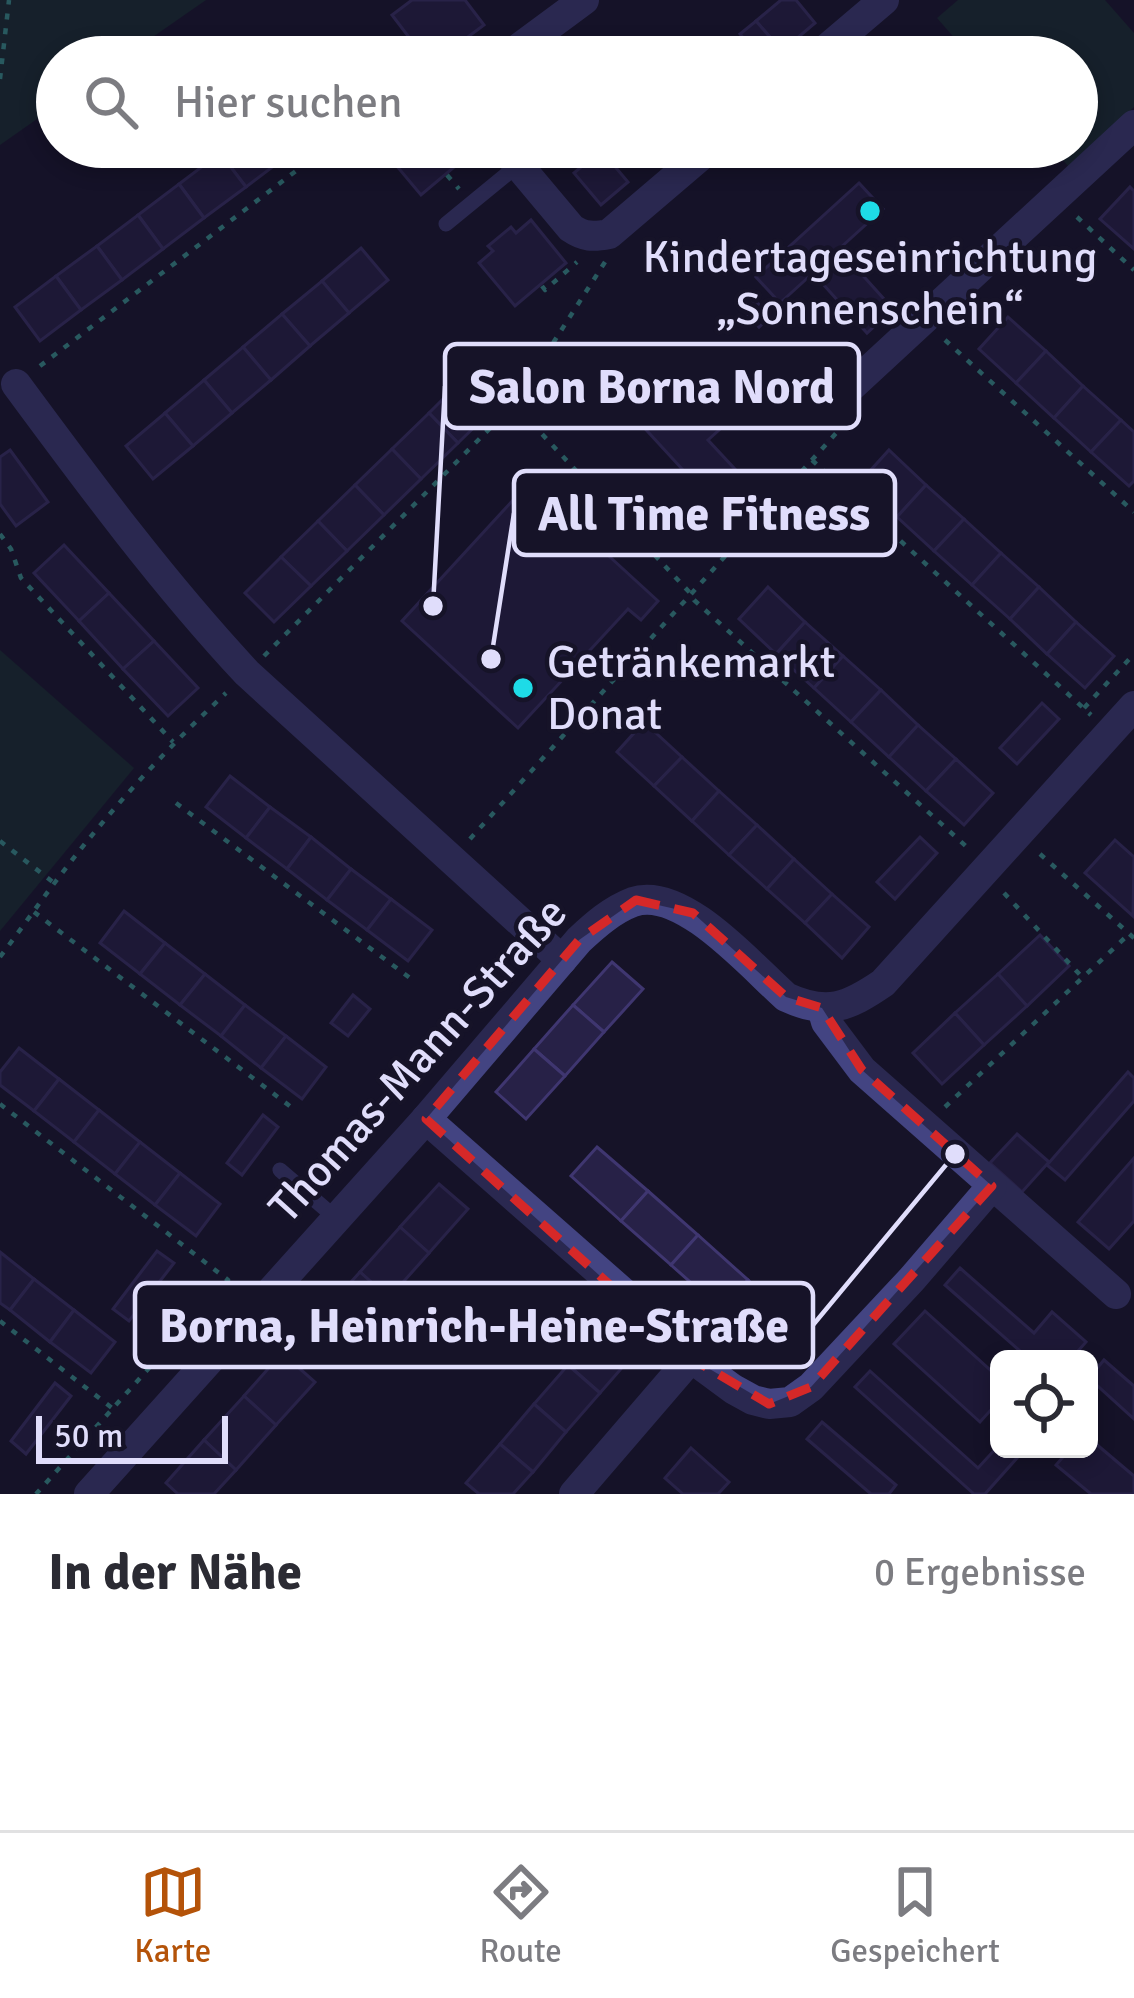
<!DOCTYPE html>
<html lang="de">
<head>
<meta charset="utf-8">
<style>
	:root { --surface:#fff; --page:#f2f2f3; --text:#2b2b33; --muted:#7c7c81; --line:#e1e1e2; --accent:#b45309 }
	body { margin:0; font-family:Signika,sans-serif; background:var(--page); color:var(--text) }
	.controls { position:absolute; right:36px; bottom:36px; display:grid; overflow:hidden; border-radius:18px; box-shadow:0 6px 18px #0003 }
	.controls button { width:108px; height:108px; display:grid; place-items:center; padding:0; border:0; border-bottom:3px solid var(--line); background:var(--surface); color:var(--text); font:60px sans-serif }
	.scale { position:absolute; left:36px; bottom:30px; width:192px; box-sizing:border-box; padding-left:12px; border:6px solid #e0ddfb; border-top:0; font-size:33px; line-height:42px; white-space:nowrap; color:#e0ddfb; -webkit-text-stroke:9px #161328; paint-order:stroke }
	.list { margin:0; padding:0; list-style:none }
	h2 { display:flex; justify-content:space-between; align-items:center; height:156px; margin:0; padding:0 48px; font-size:51px }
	h2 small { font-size:39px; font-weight:400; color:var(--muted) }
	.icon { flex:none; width:66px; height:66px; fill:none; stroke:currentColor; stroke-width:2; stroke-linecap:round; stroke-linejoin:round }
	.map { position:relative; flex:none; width:1134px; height:1494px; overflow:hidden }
	.search { position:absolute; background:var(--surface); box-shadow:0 6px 18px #0003; left:36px; right:36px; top:36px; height:132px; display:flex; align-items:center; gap:30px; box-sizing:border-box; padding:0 42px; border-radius:66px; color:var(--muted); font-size:45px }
	.sheet { height:336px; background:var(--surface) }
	nav { display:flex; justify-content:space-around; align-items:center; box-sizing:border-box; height:168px; border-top:3px solid var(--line); background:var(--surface); font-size:33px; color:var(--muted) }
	nav a { display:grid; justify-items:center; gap:6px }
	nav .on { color:var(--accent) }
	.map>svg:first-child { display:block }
</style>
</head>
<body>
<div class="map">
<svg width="1134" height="1494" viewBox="0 0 1134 1494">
	<rect width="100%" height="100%" fill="#161328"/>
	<g fill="#17312f">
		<polygon points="0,0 206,0 124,57 57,57 57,105 0,145"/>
		<polygon points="958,0 1105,0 1134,33 1134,107 1069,167 1051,147 1077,147 1077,57 971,57 937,18"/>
		<polygon points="0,650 134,768 0,931"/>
	</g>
	<g fill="#272147" stroke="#3f3670" stroke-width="3">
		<polygon points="412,0 465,0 484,25 441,57 424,57 392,15"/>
		<polygon points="781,0 796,0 815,23 782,51 756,21"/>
		<polygon points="756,21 776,44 762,57 759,57 740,34"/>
		<polygon points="228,147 280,147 287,156 246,187 220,153"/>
		<polygon points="391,147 468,147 472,152 421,195 385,152"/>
		<polygon points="598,147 628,147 632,151 614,166"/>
		<polygon points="601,150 628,182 601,205 574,173"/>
		<polygon points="220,153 246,187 204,218 179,184"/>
		<polygon points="859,183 883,209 839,249 893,309 867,333 813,273 780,303 756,277"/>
		<polygon points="179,184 204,218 163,249 138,215"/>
		<polygon points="1130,187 1134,191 1134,249 1100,219"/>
		<polygon points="138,215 163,249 122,280 97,246"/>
		<polygon points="531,220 566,263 515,306 479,263 493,251 488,246 511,227 516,233"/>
		<polygon points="97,246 122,280 81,310 56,276"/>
		<polygon points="361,248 388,280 349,313 322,281"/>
		<polygon points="56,276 81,310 40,341 15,307"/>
		<polygon points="322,281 349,313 310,346 282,314"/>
		<polygon points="755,300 770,317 759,327 744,310"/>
		<polygon points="282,314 310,346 271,380 243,347"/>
		<polygon points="1008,317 1046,351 1016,383 979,349"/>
		<polygon points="243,347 271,380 232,413 204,380"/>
		<polygon points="761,351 785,378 732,427 728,422 708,440 746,481 717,507 604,384 632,358 688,418"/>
		<polygon points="1046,351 1083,386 1054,418 1016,383"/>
		<polygon points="465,377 495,407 458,443 429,413"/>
		<polygon points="204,380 232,413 193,446 165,413"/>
		<polygon points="1083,386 1121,420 1091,452 1054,418"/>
		<polygon points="165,413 193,446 153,479 126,446"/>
		<polygon points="429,413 458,443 421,479 392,449"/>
		<polygon points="1121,420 1134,432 1134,481 1129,486 1091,452"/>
		<polygon points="392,449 421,479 384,515 355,485"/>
		<polygon points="10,450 48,502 16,526 0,504 0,457"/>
		<polygon points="889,450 926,485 897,517 859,483"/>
		<polygon points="355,485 384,515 347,551 318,521"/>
		<polygon points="926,485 964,519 934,551 897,517"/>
		<polygon points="514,499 548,530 563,514 658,601 641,620 628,609 518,728 402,621"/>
		<polygon points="964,519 1001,553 972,585 934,551"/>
		<polygon points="318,521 347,551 311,586 281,557"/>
		<polygon points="64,545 109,593 79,621 34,573"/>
		<polygon points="1001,553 1039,587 1010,619 972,585"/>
		<polygon points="281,557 311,586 274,622 245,593"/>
		<polygon points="768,587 805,622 776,654 739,619"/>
		<polygon points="1039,587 1076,622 1047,654 1010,619"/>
		<polygon points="109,593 154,641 123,669 79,621"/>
		<polygon points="805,622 843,656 814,688 776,654"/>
		<polygon points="1076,622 1114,656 1085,688 1047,654"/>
		<polygon points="154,641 198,688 168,716 123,669"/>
		<polygon points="843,656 881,690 851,722 814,688"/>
		<polygon points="881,690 918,725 889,757 851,722"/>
		<polygon points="1042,703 1059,719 1017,764 1000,748"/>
		<polygon points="644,722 682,757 654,786 617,752"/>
		<polygon points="918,725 956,759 926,791 889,757"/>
		<polygon points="682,757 719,791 692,821 654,786"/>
		<polygon points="956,759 993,793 964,825 926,791"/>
		<polygon points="230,776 270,807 246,838 206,807"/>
		<polygon points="719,791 757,825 729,855 692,821"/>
		<polygon points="270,807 311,837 287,869 246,838"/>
		<polygon points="757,825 794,859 767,889 729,855"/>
		<polygon points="311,837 351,869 327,900 287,869"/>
		<polygon points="920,837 937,853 895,899 877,882"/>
		<polygon points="1115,840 1134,857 1133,916 1085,873"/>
		<polygon points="794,859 832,894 805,923 767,889"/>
		<polygon points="351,869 391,899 367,930 327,900"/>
		<polygon points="832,894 869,927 842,958 805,923"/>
		<polygon points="391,899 432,930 408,961 367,930"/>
		<polygon points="124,911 165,943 140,974 100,943"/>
		<polygon points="1040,935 1069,966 1027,1006 998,974"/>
		<polygon points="165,943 205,974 180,1005 140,974"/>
		<polygon points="612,962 643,989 604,1032 573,1005"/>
		<polygon points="205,974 245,1005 221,1036 180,1005"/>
		<polygon points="998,974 1027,1006 984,1045 955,1013"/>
		<polygon points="353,995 370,1009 348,1036 331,1023"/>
		<polygon points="245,1005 286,1036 261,1068 221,1036"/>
		<polygon points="573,1005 604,1032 565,1076 534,1049"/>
		<polygon points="955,1013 984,1045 942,1084 913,1053"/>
		<polygon points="286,1036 326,1067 302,1099 261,1068"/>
		<polygon points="19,1048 59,1079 34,1111 0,1085 0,1072"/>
		<polygon points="534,1049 565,1076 526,1119 496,1092"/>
		<polygon points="1128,1072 1134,1078 1134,1101 1065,1180 1047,1165"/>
		<polygon points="59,1079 99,1110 74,1142 34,1111"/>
		<polygon points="99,1110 140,1142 115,1174 74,1142"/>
		<polygon points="263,1115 278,1127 242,1175 227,1163"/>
		<polygon points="1017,1134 1049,1162 1022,1192 990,1163"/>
		<polygon points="140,1142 180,1173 155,1205 115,1174"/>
		<polygon points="597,1147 648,1191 621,1221 571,1176"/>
		<polygon points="1134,1158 1134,1221 1109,1249 1078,1222"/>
		<polygon points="180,1173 220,1204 196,1236 155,1205"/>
		<polygon points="439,1184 468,1209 429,1253 400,1227"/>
		<polygon points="648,1191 698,1235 671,1265 621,1221"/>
		<polygon points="400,1227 429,1253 389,1298 360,1272"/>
		<polygon points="698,1235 748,1280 722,1310 671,1265"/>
		<polygon points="157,1251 174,1263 129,1321 113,1309"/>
		<polygon points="0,1252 34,1279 10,1310 0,1303"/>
		<polygon points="960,1268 1034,1333 1052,1312 1086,1342 1071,1359 1029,1359 945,1285"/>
		<polygon points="360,1272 389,1298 351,1341 322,1314"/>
		<polygon points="34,1279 74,1310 50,1342 10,1310"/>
		<polygon points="748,1280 798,1325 772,1354 722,1310"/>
		<polygon points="74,1310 115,1342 91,1373 50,1342"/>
		<polygon points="925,1311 999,1378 999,1401 980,1422 894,1344"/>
		<polygon points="602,1326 634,1354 600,1393 568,1365"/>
		<polygon points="282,1353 315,1382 276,1425 244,1396"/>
		<polygon points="1104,1360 1134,1386 1134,1419 1089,1378"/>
		<polygon points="568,1365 600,1393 566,1432 534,1404"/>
		<polygon points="870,1371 978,1468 999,1445 999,1449 1025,1449 985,1494 974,1494 855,1387"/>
		<polygon points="55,1383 71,1396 26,1454 11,1441"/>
		<polygon points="244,1396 276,1425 236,1470 204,1440"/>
		<polygon points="534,1404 566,1432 533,1472 500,1444"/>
		<polygon points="822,1422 896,1485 889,1494 871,1494 807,1439"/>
		<polygon points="1089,1438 1134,1476 1134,1494 1091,1494 1056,1465 1070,1449 1089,1449"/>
		<polygon points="204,1440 236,1470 214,1494 178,1494 166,1483"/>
		<polygon points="500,1444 533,1472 513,1494 479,1494 466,1483"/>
		<polygon points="691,1448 729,1482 718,1494 683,1494 665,1478"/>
	</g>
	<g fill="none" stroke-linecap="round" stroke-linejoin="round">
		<g stroke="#3eafa3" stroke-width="4.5" stroke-dasharray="6 9" stroke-linecap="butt">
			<polyline points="0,79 9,0"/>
			<polyline points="447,175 459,189"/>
			<polyline points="1077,217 1134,270"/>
			<polyline points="605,262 514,404 691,594 694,600 968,848"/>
			<polyline points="542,286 545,290 577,262"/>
			<polyline points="945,340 1134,512"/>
			<polyline points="40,366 309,161"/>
			<polyline points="812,460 1091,715"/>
			<polyline points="0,534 11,549 21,578 173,742"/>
			<polyline points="264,656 514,404"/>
			<polyline points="1084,708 1134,654"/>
			<polyline points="176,803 410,978"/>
			<polyline points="470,839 848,420"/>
			<polyline points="0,841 54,883"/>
			<polyline points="1040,854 1134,938"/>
			<polyline points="1004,893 1082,977"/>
			<polyline points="34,912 295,1110"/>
			<path d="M0,957C19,932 37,906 56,881C107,813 164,751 226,693"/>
			<polyline points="0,1104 228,1280 36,1494"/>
			<polyline points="945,1107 1129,934"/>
			<polyline points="0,1321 112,1408"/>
		</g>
		<g stroke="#434482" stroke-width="15">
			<polyline points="446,224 518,165"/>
			<polyline points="280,1170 337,1219"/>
		</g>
		<g stroke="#434482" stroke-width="30">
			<polyline points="507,57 584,0"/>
			<polyline points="817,57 884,0"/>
			<path d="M503,147L571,228C584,237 593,237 609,234L711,147"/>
			<path d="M16,384C89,483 163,583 247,673L562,960"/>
			<polyline points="842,395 1134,125"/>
			<polyline points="822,1008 826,1022 862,1070 1116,1294"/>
			<polyline points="426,1119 651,1317 691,1358 733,1389 753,1400 769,1404 790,1402 811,1387 912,1279 992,1186"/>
			<path d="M89,1494L426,1119L579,940C595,925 612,910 633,902C682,885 752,967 786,997C827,1016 848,1007 883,983L1134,706"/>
			<polyline points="574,1494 691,1358"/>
		</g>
	</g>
	<path d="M0 0H1134V1494H0ZM636,900L693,913L786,997L822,1008L862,1070L992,1186L811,1387L769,1404L691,1358L426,1119L579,940Z" fill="#161328" fill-opacity=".55" fill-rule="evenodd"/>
	<path fill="none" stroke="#d62828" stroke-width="9" stroke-dasharray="24 15" stroke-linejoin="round" d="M636,900L693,913L786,997L822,1008L862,1070L992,1186L811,1387L769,1404L691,1358L426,1119L579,940Z"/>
	<g fill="#1edbe7" stroke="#161328" stroke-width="4.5">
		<circle cx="870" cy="211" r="12"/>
		<circle cx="523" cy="688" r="12"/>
	</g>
	<g text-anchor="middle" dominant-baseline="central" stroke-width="9" stroke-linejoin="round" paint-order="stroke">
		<g font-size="45" fill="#e0ddfb" stroke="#161328">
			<text x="870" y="257">Kindertageseinrichtung<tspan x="870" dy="52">„Sonnenschein“</tspan></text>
			<text x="547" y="662" text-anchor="start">Getränkemarkt<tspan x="547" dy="52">Donat</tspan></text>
		</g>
		<g font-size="45" fill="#e0ddfb" stroke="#161328">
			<text transform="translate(418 1060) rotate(-48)">Thomas-Mann-Straße</text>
		</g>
	</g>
	<path fill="none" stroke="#e0ddfb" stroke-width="4.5" d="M433 606L445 386M491 659L514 513M955 1154L813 1325"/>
	<g fill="#e0ddfb" stroke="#161328" stroke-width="4.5">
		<circle cx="433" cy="606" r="12"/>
		<circle cx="491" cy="659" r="12"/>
		<circle cx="955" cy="1154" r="12"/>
	</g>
	<g fill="#161328" stroke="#e0ddfb" stroke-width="4.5">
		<rect x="445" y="344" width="414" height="84" rx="12"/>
		<rect x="514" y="471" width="381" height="84" rx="12"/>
		<rect x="135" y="1283" width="678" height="84" rx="12"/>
	</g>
	<g font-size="48" text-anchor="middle" font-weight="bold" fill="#e0ddfb">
		<text x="652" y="403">Salon Borna Nord</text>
		<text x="704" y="530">All Time Fitness</text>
		<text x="474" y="1342">Borna, Heinrich-Heine-Straße</text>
	</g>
</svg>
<div class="controls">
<button><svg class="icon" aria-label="locate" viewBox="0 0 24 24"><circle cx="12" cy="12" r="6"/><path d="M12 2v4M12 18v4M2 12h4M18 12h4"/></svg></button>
</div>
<div class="scale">50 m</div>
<div class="search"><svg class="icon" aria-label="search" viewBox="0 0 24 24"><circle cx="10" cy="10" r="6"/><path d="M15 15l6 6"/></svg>Hier suchen</div>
</div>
<section class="sheet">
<h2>In der Nähe<small>0 Ergebnisse</small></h2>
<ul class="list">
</ul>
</section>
<nav>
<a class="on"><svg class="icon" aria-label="map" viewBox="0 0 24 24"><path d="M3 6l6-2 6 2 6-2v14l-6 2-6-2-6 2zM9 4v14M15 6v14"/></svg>Karte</a>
<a><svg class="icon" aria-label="directions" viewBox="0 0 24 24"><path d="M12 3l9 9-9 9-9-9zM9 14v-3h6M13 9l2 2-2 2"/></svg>Route</a>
<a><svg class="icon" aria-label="saved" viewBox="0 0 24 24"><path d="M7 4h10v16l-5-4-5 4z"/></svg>Gespeichert</a>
</nav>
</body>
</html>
